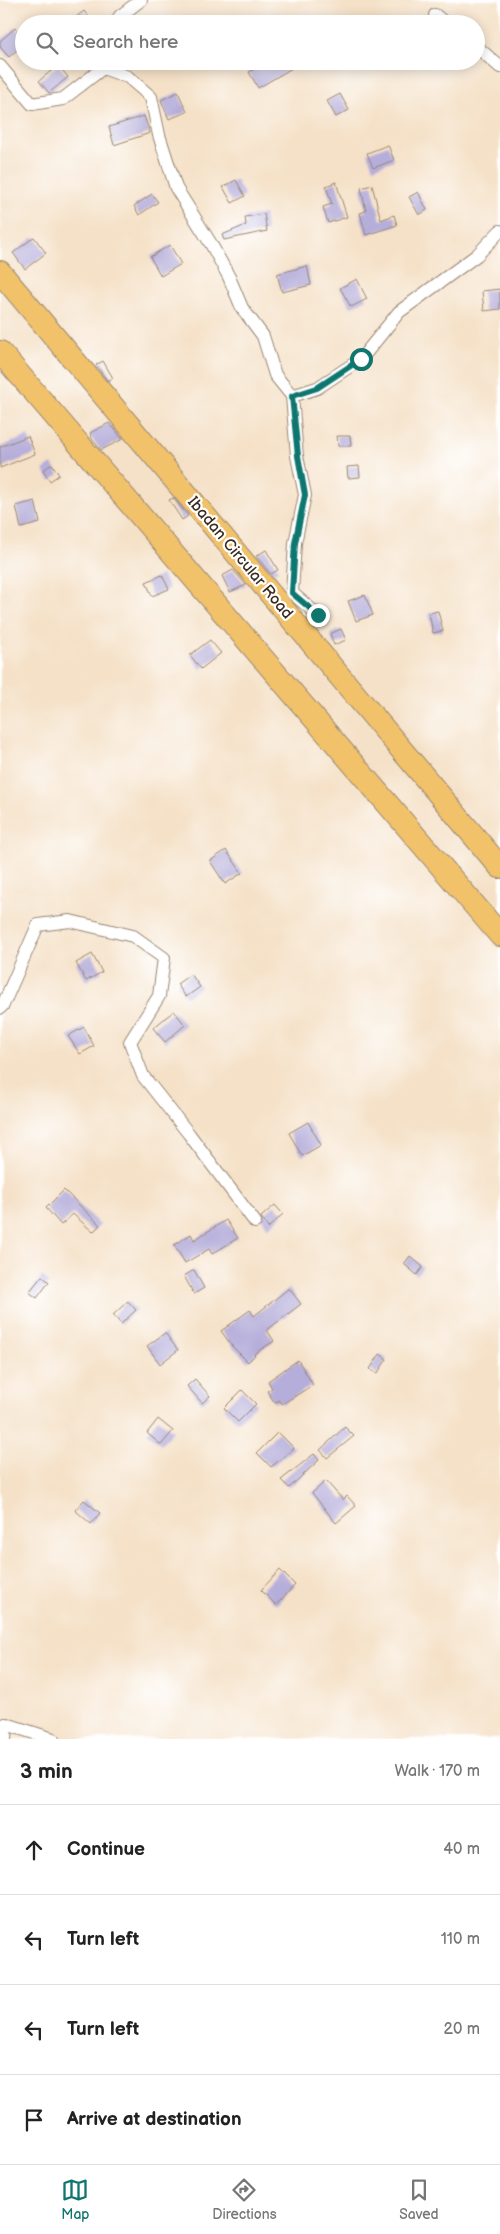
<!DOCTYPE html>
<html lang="en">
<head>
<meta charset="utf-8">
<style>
	:root { --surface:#fff; --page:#f2f2f2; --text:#222; --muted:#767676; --line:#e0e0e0; --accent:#0f766e }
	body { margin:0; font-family:"Balsamiq Sans",sans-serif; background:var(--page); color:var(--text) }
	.stop { position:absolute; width:15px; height:15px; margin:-11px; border:4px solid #0f766e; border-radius:50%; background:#fff }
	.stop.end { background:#0f766e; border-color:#fff; box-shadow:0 1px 5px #0008 }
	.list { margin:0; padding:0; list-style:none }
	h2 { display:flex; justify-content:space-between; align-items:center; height:65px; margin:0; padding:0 20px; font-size:21px }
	h2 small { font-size:16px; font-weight:400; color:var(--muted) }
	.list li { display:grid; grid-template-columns:32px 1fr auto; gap:15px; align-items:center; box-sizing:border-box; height:90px; padding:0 20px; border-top:1px solid var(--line) }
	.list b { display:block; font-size:19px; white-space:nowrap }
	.list em { font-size:16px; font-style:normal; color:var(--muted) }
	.icon { flex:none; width:28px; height:28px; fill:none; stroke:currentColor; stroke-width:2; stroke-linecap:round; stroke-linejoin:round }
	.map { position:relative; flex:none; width:500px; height:1739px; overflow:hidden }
	.search { position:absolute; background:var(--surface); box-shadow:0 2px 12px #0003; left:15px; right:15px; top:15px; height:55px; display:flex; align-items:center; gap:12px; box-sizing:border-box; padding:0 18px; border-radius:28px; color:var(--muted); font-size:19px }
	.sheet { height:425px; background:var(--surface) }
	nav { display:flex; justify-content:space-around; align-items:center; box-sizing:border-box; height:70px; border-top:1px solid var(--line); background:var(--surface); font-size:14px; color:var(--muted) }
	nav a { display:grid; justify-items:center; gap:2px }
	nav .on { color:var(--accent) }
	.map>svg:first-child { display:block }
</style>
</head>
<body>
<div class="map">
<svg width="500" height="1739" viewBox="0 0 500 1739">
	<rect width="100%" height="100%" fill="#fff"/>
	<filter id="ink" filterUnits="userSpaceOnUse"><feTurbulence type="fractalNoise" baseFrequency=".02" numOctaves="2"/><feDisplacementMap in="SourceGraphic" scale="10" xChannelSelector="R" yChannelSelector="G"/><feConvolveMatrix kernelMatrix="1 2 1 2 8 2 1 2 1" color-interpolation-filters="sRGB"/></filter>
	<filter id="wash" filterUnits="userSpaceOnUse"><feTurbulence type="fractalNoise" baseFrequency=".0096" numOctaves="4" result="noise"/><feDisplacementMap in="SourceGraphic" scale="20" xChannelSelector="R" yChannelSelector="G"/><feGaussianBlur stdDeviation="1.12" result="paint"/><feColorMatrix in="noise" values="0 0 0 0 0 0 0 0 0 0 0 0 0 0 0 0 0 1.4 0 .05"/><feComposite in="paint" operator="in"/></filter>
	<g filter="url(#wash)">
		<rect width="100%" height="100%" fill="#f5e1c7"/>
		<g id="blocks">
			<g fill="#b6aeda">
				<polygon points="84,11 94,24 82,24 76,17"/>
				<polygon points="15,28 24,39 24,44 9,57 0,47 0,41"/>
				<polygon points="270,61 288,61 292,68 258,88 249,72"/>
				<polygon points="58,65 68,77 49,93 39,81"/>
				<polygon points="178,92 187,112 169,119 161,100"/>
				<polygon points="340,94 349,110 336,117 327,101"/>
				<polygon points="144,116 150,133 114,145 109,127"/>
				<polygon points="388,145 394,160 373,168 367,153"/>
				<polygon points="236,180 245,196 232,203 223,187"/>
				<polygon points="336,182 347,217 328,223 323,207 332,204 326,186"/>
				<polygon points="372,185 381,220 394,215 397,225 366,235 360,213 366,211 361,188"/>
				<polygon points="418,192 427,210 419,215 409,197"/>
				<polygon points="152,194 158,202 139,215 134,206"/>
				<polygon points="264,214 267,231 224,240 222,235 246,225 245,217"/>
				<polygon points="34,237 46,253 25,269 13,253"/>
				<polygon points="170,245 181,264 161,276 150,257"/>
				<polygon points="307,266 311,285 282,292 277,274"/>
				<polygon points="357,279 367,299 351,307 340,288"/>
				<polygon points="500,289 500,309 484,311 482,291"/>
				<polygon points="103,361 113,378 108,381 96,365"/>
				<polygon points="109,423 123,439 101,450 92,439 90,433"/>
				<polygon points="28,436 35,454 0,468 0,447"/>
				<polygon points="337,436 350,436 351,446 338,446"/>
				<polygon points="52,464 59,475 50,481 43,470"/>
				<polygon points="359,466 360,477 348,478 347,467"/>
				<polygon points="173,498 188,516 182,520 169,500"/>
				<polygon points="35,501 40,523 21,528 16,506"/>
				<polygon points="266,550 278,570 271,574 256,556"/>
				<polygon points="233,570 246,585 230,592 222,576"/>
				<polygon points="162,575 169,589 152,596 146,582"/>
				<polygon points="365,595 373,615 356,621 348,601"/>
				<polygon points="438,611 443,631 433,633 429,613"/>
				<polygon points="341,629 346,640 334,645 330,634"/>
				<polygon points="210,640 221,653 201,669 190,655"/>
				<polygon points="226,850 242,873 225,884 210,861"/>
				<polygon points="92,954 102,972 86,981 76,963"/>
				<polygon points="191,974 200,987 186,997 177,984"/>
				<polygon points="174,1011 185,1025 165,1042 153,1028"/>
				<polygon points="84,1027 94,1046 80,1054 68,1036"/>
				<polygon points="308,1122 321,1145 302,1156 289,1133"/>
				<polygon points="64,1190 100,1225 93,1232 73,1214 61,1225 46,1208"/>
				<polygon points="275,1205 283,1214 268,1228 261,1217"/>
				<polygon points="226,1220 238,1238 212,1254 209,1249 185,1263 174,1245 191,1234 194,1240"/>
				<polygon points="410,1256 423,1267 417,1275 404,1264"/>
				<polygon points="194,1270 204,1288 194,1294 184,1276"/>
				<polygon points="42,1276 49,1282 37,1298 29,1292"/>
				<polygon points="289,1288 301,1304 267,1330 274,1341 254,1354 255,1355 248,1362 232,1346 221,1331 250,1310 254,1316"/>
				<polygon points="128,1301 136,1310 121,1324 113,1315"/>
				<polygon points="165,1333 178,1350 160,1364 147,1346"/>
				<polygon points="380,1354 387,1359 377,1374 370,1369"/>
				<polygon points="298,1360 313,1385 282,1404 279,1400 275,1403 267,1391 272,1388 268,1381"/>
				<polygon points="195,1379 210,1396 202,1403 187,1386"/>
				<polygon points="242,1390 256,1404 238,1422 224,1408"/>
				<polygon points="158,1419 173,1431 161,1445 147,1433"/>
				<polygon points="345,1427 354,1436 327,1458 320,1450"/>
				<polygon points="278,1432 294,1448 271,1467 257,1453"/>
				<polygon points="314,1454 319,1460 289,1488 281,1480"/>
				<polygon points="326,1481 343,1500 347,1496 356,1506 336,1523 312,1493"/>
				<polygon points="84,1500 100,1513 91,1524 75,1510"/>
				<polygon points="280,1570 295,1585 276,1605 261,1590"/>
			</g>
		</g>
	</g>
	<g filter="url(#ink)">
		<use href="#blocks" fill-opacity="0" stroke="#988672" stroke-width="1"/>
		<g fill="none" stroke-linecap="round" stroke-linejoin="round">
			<defs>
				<g id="street">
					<polyline points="435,15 446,24"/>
					<polyline points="115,24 120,16 141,0"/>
					<polyline points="476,46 500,67"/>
					<polyline points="0,66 32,104 63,99 103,68 103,61"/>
					<polyline points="103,68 128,77 151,97 159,135 176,188 211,244 229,277 242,308 263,336 275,375 292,396 317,388 361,359 399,312 477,255 500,231"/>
					<polyline points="292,396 297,456 305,495 295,543 292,593 318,615"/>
					<polyline points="0,1008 3,1005 38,925 70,921 133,936 164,958 159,996 130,1042 143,1076 189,1134 255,1222"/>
					<polyline points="0,1726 6,1724 53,1739"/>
					<polyline points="5,1739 6,1724"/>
				</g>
				<g id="highway">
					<polyline points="0,272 500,867"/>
					<polyline points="0,352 500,935"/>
				</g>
			</defs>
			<use href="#street" stroke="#988672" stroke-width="14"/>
			<use href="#highway" stroke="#988672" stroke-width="24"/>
			<use href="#street" stroke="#fff" stroke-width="12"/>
			<use href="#highway" stroke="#f2c26a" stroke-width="22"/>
		</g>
	</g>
	<g fill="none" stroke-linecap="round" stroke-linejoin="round" filter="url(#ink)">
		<polyline stroke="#0f766e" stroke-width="6" points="318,615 292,593 295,543 305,495 298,456 292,396 317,388 361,359"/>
	</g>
	<g text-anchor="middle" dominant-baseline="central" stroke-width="4.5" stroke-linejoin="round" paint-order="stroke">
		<g font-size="16" fill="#3b2a1e" stroke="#fff">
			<text transform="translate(240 558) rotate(50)">Ibadan Circular Road</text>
		</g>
	</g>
</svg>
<div class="stop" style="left:361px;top:359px"></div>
<div class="stop end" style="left:318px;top:615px"></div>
<div class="search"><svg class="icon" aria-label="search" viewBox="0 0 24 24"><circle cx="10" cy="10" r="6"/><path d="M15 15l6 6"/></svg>Search here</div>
</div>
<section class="sheet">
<h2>3 min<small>Walk · 170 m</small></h2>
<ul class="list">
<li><svg class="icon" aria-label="ahead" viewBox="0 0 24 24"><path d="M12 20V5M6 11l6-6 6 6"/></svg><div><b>Continue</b></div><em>40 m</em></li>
<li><svg class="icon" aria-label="left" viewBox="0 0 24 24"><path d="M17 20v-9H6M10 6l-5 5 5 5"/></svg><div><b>Turn left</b></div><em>110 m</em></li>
<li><svg class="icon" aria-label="left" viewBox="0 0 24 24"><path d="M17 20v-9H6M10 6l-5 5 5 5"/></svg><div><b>Turn left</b></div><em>20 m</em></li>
<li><svg class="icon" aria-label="arrive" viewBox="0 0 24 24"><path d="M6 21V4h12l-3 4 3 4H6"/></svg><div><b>Arrive at destination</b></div></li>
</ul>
</section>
<nav>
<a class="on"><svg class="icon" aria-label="map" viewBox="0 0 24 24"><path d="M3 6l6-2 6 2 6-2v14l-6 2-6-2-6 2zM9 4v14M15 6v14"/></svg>Map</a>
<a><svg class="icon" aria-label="directions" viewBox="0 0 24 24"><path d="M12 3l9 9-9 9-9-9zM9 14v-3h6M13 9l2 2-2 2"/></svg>Directions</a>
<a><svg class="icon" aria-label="saved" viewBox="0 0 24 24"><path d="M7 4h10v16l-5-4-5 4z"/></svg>Saved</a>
</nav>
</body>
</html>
